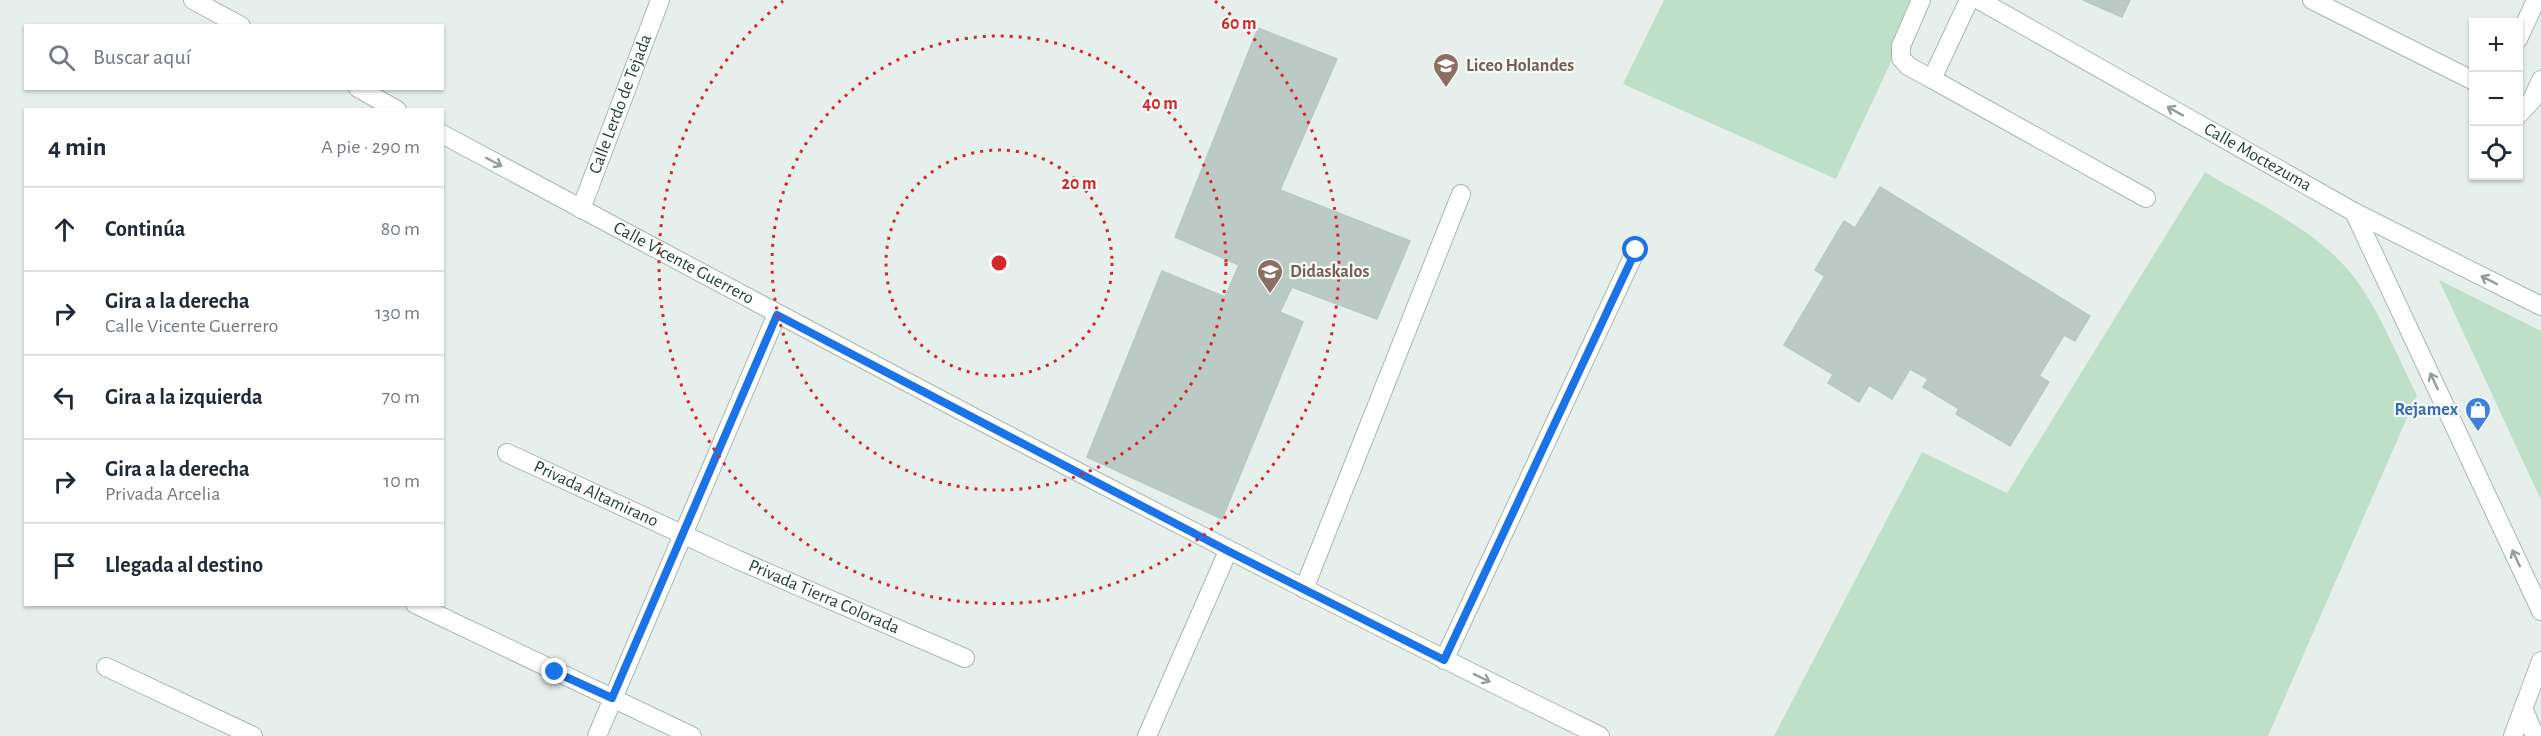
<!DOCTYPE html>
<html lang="es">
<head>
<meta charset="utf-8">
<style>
	:root { --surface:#fff; --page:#f6f6f7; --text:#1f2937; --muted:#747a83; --line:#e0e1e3 }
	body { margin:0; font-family:"Alegreya Sans",sans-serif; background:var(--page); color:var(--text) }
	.controls { position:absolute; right:18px; top:18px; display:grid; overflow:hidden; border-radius:0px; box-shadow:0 2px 4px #0004 }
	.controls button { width:54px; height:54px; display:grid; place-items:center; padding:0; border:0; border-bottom:2px solid var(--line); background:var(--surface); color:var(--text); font:30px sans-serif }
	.stop { position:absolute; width:18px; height:18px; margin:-14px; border:4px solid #1a73e8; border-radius:50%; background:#fff }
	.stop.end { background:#1a73e8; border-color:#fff; box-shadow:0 2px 6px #0008 }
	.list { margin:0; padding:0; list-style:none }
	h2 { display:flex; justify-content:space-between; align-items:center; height:78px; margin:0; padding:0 24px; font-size:26px }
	h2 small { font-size:20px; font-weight:400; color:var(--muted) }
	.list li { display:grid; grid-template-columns:39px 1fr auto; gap:18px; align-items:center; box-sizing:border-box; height:84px; padding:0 24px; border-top:2px solid var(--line) }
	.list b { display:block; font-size:22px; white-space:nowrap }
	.list p { margin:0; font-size:20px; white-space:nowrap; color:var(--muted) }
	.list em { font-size:20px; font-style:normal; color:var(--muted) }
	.icon { flex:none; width:33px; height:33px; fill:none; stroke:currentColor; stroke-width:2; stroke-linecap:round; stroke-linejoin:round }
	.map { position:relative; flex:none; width:2541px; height:736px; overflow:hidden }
	.search { position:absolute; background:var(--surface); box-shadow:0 2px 4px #0004; left:24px; top:24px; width:420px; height:66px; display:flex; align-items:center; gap:15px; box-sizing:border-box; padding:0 21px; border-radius:0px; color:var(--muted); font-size:22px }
	.panel { position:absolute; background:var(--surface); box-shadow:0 2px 4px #0004; left:24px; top:108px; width:420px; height:498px; border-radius:0px }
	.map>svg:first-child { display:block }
</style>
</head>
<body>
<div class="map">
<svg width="2541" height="736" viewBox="0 0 2541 736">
	<rect width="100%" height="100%" fill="#e6efeb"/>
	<g fill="#bfe0c8">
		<polygon points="1664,0 1920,0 1836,179 1623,84"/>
		<path d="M2205,172C2249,199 2302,223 2339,260C2375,296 2394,351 2417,395L2268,736H1774L1922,452L2007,493Z"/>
		<polygon points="2439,280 2541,331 2541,500"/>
	</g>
	<g fill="#bbcac4" stroke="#b8c9c2" stroke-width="1.5">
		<polygon points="2083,0 2130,0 2122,17"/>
		<polygon points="1258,28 1337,59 1280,190 1410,241 1377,319 1292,287 1280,312 1303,322 1222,519 1087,457 1162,271 1225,297 1239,265 1175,237"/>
		<polygon points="1880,187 1929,217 1834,375 1784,345 1825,276 1815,270 1844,221 1855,228"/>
		<polygon points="1929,217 2035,282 1959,409 1923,387 1928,379 1910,369 1892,399 1869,385 1859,402 1828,383"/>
		<polygon points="2035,282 2090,316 2075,341 2064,335 2039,376 2049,382 2010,446 1956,414"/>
	</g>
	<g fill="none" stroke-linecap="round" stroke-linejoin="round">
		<defs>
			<g id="service">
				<polyline points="1921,0 1901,46 1901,58 1908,66 1932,79"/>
				<polyline points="1969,0 1932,79 2146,198"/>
				<polyline points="2523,708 2535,736"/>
				<polyline points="2513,736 2541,661"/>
			</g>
			<g id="minor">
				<polyline points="193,0 241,26"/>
				<path id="s1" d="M1979,0L2354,212L2541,306"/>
				<polyline points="2312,0 2474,81"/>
				<polyline points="2518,39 2536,0"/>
				<polyline points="358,88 397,110"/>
				<polyline points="2518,115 2532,100 2541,80"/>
				<path id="s2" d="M442,134C826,340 1209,545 1600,736"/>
				<path id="s3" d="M581,209L660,0"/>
				<polyline points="2354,212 2541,611"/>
				<path id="s4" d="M507,453L738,560L965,658"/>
				<polyline points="1304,589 1461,194"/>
				<polyline points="415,604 692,736"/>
				<polyline points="1444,660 1636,250"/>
				<polyline points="106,667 253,736"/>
				<polyline points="597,736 777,314"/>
				<polyline points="1147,736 1228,551"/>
			</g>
		</defs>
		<use href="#service" stroke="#a8b8b2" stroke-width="20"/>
		<use href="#minor" stroke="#a8b8b2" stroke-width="20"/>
		<use href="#service" stroke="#fff" stroke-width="18"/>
		<use href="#minor" stroke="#fff" stroke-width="18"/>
	</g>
	<defs><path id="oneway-shaft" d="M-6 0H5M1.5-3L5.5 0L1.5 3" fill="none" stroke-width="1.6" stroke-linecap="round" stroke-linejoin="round" transform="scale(1.5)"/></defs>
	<g stroke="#92a09c">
		<use href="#oneway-shaft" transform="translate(2175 111) rotate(-151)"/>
		<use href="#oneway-shaft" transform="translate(494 162) rotate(28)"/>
		<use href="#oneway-shaft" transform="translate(2489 280) rotate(-153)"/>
		<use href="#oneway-shaft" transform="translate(2434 381) rotate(-115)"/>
		<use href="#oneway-shaft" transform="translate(2516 558) rotate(-115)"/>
		<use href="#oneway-shaft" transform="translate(1482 678) rotate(26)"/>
	</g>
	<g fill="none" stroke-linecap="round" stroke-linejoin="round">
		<polyline stroke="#1a73e8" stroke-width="8" points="555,672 612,698 777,315 1228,551 1444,660 1636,250"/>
	</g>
	<g fill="none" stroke="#d62828" stroke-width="3" stroke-dasharray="3 6">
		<circle cx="999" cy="263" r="113"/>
		<circle cx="999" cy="263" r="227"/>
		<path d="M1215 1A340 340 0 1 1 783 1"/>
	</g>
	<defs>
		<symbol id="school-pin" viewBox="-11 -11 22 30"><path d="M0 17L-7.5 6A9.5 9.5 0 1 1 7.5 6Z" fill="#8d6e63" stroke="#f7fbf9"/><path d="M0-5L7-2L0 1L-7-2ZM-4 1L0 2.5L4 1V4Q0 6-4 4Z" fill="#fff"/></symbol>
		<symbol id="shop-pin" viewBox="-11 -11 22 30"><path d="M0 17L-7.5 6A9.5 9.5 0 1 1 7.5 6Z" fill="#3f7fe0" stroke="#f7fbf9"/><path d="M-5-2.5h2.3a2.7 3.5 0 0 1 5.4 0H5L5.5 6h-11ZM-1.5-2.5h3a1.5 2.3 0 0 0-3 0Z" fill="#fff"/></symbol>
	</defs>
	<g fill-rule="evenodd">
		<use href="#school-pin" x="1431" y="51" width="30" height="40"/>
		<use href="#school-pin" x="1255" y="257" width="30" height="40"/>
		<use href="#shop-pin" x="2463" y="395" width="30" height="40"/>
	</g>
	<g text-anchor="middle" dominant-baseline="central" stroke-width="4.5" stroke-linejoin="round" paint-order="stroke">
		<g font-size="18" font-weight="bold" fill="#785e54" stroke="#f7fbf9" text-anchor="start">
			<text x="1466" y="66">Liceo Holandes</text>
			<text x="1290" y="272">Didaskalos</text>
		</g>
		<g font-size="18" fill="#24423a" stroke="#f7fbf9">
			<text stroke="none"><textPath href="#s3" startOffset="112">Calle Lerdo de Tejada</textPath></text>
			<text stroke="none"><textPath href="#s1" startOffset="320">Calle Moctezuma</textPath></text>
			<text stroke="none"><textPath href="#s2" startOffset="274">Calle Vicente Guerrero</textPath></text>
			<text stroke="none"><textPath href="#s4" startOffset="98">Privada Altamirano</textPath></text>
			<text stroke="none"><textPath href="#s4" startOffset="348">Privada Tierra Colorada</textPath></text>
		</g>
		<g font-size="18" font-weight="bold" fill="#366cbe" stroke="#f7fbf9" text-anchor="end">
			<text x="2458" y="410">Rejamex</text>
		</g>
	</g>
	<circle cx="999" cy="263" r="9" fill="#d62828" stroke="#f7fbf9" stroke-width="3"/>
	<g font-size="18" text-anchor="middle" font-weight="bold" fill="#d62828" stroke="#f7fbf9" stroke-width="4.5" stroke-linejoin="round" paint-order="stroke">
		<text x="1239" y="29">60 m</text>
		<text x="1160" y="109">40 m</text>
		<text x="1079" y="189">20 m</text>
	</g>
</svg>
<div class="controls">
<button>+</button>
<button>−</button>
<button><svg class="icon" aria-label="locate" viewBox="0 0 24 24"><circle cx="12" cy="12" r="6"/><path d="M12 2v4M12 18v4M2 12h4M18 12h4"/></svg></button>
</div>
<div class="stop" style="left:1636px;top:250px"></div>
<div class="stop end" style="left:555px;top:672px"></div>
<div class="search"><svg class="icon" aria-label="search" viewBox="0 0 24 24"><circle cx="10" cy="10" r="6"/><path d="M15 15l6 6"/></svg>Buscar aquí</div>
<section class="panel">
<h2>4 min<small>A pie · 290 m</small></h2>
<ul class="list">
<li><svg class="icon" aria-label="ahead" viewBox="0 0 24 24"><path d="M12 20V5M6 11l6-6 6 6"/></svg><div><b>Continúa</b></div><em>80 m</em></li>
<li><svg class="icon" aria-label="right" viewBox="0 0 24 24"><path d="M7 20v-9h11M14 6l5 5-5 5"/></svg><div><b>Gira a la derecha</b><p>Calle Vicente Guerrero</p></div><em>130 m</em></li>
<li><svg class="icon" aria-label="left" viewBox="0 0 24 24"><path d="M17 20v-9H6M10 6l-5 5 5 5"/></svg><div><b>Gira a la izquierda</b></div><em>70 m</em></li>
<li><svg class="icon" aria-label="right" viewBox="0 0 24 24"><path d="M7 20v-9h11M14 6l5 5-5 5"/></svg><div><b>Gira a la derecha</b><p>Privada Arcelia</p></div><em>10 m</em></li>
<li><svg class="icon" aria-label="arrive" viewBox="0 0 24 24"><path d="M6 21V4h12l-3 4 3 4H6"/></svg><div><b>Llegada al destino</b></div></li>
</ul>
</section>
</div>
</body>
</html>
